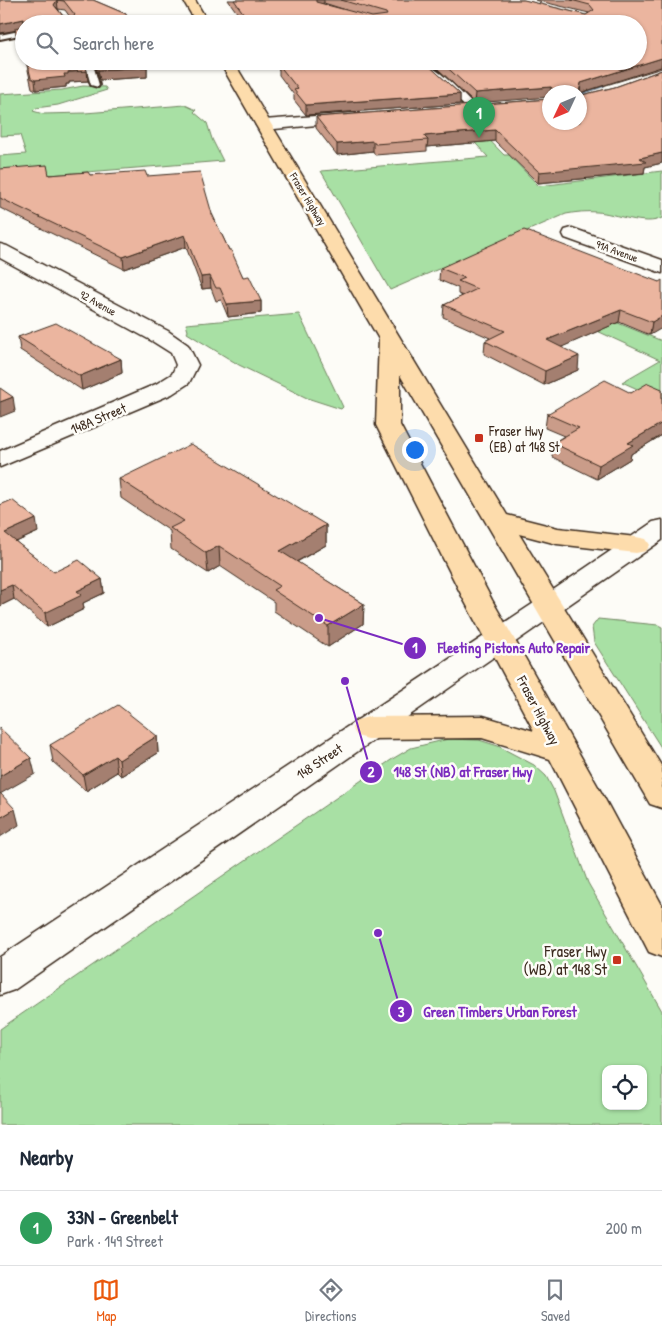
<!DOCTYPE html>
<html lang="en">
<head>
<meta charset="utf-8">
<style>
	:root { --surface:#fff; --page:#f2f2f3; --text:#1f2937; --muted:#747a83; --line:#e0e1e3; --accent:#ea580c }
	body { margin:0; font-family:"Patrick Hand",sans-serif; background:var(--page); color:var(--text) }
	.controls { position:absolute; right:15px; bottom:15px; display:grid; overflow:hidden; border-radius:10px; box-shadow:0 1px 4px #0004 }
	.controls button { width:45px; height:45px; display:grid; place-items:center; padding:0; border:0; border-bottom:1px solid var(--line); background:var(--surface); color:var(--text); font:25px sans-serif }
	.compass { position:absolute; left:542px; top:85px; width:45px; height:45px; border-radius:50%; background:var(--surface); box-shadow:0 1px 4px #0004; rotate:226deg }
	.you { position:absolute; left:414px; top:449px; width:18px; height:18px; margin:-12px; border:4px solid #fff; border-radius:50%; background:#1a73e8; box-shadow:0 0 0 8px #1a73e833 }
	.badge { display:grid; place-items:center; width:32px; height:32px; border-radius:50%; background:var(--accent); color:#fff; font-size:16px; font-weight:700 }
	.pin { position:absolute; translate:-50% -41px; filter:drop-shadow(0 1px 2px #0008) }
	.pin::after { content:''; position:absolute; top:26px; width:18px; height:15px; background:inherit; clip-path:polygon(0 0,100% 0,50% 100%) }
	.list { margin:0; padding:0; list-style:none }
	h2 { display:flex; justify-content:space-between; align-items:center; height:65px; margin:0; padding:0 20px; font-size:21px }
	h2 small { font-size:16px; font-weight:400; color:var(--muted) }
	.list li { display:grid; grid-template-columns:32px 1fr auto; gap:15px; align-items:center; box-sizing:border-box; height:75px; padding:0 20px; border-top:1px solid var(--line) }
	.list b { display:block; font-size:19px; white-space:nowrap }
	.list p { margin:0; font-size:16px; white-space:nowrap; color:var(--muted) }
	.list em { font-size:16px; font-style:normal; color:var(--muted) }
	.icon { flex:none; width:28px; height:28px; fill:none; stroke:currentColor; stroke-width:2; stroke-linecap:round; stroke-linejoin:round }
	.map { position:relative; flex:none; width:662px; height:1125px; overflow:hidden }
	.search { position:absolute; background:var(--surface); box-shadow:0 1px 4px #0004; left:15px; right:15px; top:15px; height:55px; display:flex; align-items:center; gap:12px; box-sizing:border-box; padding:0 18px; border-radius:28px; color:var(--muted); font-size:19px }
	.sheet { height:140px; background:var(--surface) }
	nav { display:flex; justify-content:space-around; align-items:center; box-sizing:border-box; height:70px; border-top:1px solid var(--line); background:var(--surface); font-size:14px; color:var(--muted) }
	nav a { display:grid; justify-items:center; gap:2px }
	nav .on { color:var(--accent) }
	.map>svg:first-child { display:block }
</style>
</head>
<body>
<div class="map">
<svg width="662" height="1125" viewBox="0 0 662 1125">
	<rect width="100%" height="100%" fill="#fdfcf7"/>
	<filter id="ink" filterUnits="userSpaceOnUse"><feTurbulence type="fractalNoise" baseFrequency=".02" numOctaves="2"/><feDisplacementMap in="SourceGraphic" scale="10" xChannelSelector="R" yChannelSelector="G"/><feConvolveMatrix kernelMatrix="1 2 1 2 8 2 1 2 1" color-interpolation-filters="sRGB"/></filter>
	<g filter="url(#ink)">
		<g fill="#a8e0a4" stroke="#728561" fill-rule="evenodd">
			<polygon points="83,86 105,87 107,90 58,105 36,108 33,111 43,114 85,113 185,105 196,110 194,112 207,123 212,139 223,161 0,179 0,156 26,154 20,135 0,136 0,94 62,90"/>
			<path d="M470,120L504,155H509L539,186L662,171V218C646,227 614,213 597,212C586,211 577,212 566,214L390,290L321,171L488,157L455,121Z"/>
			<polygon points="299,314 343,407 341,409 307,398 239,365 187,333 188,331 186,324"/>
			<polygon points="596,314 662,341 662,400 622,382 660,360 580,323"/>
			<polygon points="598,619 658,625 662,627 662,749 594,642 592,627"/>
			<path d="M448,739L479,740L498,746L534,765L546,776L554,791L588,883L662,1011V1125H0V1029L394,758L411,748ZM606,1069H643V1106H606Z"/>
		</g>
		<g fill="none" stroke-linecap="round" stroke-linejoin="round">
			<polygon fill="#6f859a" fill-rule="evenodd" points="602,84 605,86 604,87 581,95 579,92"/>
			<defs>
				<g id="service">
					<polygon points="24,30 24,34 0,39 0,35"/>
					<polygon points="84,61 92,61 99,85 98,87 91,85"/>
					<polygon points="271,61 296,61 260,67 256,65"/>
					<path d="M409,61C436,61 456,89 475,106V110H469L427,71Z"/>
				</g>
				<g id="minor">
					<polygon points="354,113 359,115 362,118 359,121 264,130 259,128 256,125 259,122 264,120"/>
					<polygon points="572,228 662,260 662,273 565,238 563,234 565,230"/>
					<polygon points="0,244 7,246 168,331 188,345 198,365 189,383 172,394 0,467 0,451 156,384 172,374 176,365 171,353 152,341 0,258"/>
				</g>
				<polygon id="tertiary" points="662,520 662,540 557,613 547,616 537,613 533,607 537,601 653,522"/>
				<polygon id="secondary" points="547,598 557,601 561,607 557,613 14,990 0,995 0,957 537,601"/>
				<g id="primary">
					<polygon points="183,0 195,0 209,24 197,24"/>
					<polygon points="219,61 233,61 507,515 558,528 636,537 646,539 650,545 646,551 636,553 557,544 519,534 662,767 662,808 650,804 400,375 400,425 492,600 601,792 662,905 662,957 649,952 550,759 482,738 368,739 357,736 352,728 357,720 368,717 483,716 534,731 464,600 376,425 379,339"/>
				</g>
			</defs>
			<use href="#service" stroke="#3b2a1e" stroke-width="4"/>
			<use href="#minor" stroke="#3b2a1e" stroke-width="3"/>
			<use href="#tertiary" stroke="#3b2a1e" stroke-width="3"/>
			<use href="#secondary" stroke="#3b2a1e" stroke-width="3"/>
			<use href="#primary" stroke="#3b2a1e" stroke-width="3"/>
			<use href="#service" fill="#fdfcf7" fill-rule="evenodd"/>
			<use href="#minor" fill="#fdfcf7" fill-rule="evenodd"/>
			<use href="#tertiary" fill="#fdfcf7" fill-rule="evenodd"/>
			<use href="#secondary" fill="#fdfcf7" fill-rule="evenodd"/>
			<use href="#primary" fill="#fddcac" fill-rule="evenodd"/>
		</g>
		<g fill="#ca9c89" stroke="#3b2a1e" fill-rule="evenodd">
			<path d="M0,0H93L126,14L24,24V55H20L16,30ZM58,9L65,10L70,17L63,16Z"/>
			<path d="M228,0H523L586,15L589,13L535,0H662V68L580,93V92H550L474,103L438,69L428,65L460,94V104L306,115L294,100V95L279,75V70L276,66V61H638V24H245ZM324,3L346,10L322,4Z"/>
			<polygon points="26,61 84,61 87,71 88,81 69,82 69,84 66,84 66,87 36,90 32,88"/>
			<polygon points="94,61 144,61 147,67 147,77 100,80"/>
			<polygon points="662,70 662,163 645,167 644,173 538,183 495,141 427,147 427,151 375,155 373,151 337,155 316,128 316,117 550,99 582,95 615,87"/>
			<polygon points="0,169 49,175 90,175 147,176 212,214 229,250 243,277 261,301 261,313 228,317 221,300 216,301 211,288 202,289 186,247 124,269 0,208"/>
			<polygon points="440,268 659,282 650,335 619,322 561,347 578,370 544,385 484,354 485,341 490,338 443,317 444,305 463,296 458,294 458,288 439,280"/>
			<polygon points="18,337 121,359 122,373 82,390 20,350"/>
			<polygon points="662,389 662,435 631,454 630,459 597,479 552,457 553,443 564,436 545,428 547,414 631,393"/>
			<polygon points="119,479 326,525 326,545 297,562 364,604 363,624 328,647 274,611 274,602 220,566 208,573 171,549 170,531 121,498"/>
			<polygon points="0,505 38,532 16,542 54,572 102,579 104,593 83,603 84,609 47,627 14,599 0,606"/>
			<polygon points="157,736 158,753 121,776 117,772 86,791 53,762 50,745"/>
		</g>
		<g fill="#a47f6f" stroke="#3b2a1e">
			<polygon points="57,0 58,9 54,5"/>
			<polygon points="315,0 324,0 324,3 315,5"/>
			<polygon points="24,19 24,29 0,33 0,24"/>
			<polygon points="18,45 23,45 24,55 20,55"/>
			<polygon points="662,58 661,67 580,93 581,83"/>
			<polygon points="147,67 147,77 100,80 98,70"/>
			<polygon points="87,71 88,81 69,82 69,84 66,84 66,87 36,90 35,80 64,74 68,72"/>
			<polygon points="551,87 550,97 474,103 475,93"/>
			<polygon points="460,94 460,104 306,115 306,105"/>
			<polygon points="495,130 495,141 427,147 428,140 424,136"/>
			<polygon points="373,141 373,151 337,155 337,144"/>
			<polygon points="662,153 662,163 645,167 644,173 538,183 539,172 640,158"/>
			<polygon points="185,235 186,247 124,269 123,257"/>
			<polygon points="210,276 211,288 202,289 201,277"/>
			<polygon points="261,301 261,313 228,317 227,304"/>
			<polygon points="621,310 619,322 546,354 547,340"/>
			<polygon points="662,316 662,328 650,335 652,322"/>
			<polygon points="579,356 578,370 544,385 545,371"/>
			<polygon points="121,359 122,373 82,390 80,376"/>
			<polygon points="13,397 15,411 0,417 0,402"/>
			<polygon points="662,423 662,435 631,454 630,459 597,479 599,465 628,443"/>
			<polygon points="36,519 38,532 7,546 5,533"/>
			<polygon points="326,525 326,545 280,571 280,551"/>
			<polygon points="219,546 220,566 208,573 206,553"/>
			<polygon points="102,579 104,593 83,603 84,609 47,627 45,613 77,591"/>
			<polygon points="12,585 14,599 0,606 0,590"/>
			<polygon points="364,604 363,624 328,647 328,626"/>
			<polygon points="157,736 158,753 121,776 119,760"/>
			<polygon points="115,756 117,772 86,791 83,775"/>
			<polygon points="31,758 35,774 0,794 0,776"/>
			<polygon points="15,809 19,825 0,837 0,818"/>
		</g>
		<g fill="#ebb59f" stroke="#3b2a1e" fill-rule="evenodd">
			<path d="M0,0H93L126,14L130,24H24V19L0,24ZM57,0L64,1L75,15L73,17L63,16L54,5Z"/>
			<polygon points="234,0 316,0 316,2 372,17 387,15 386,13 341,0 524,0 586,15 594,10 590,5 571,0 662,0 662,58 581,83 579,92 552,92 553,89 551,87 475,93 440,61 638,61 638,24 251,24"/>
			<polygon points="24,26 24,49 23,45 18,45 15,28"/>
			<polygon points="27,61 84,61 87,71 68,72 68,74 64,74 65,77 35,80 31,78"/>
			<polygon points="96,61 144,61 147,67 98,70"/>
			<polygon points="279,61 423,61 426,63 460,94 306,105 294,90 298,89 279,65 282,65"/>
			<polygon points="662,70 662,153 640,158 646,162 539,172 495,130 424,136 428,140 375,144 373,141 337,144 316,117 550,99 550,122 580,122 580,93 582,95 615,87"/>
			<polygon points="47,165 49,175 88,172 90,175 145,171 147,176 200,172 212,214 229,250 231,250 243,277 249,276 261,301 227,304 220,288 216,288 210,276 201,277 185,235 123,257 0,198 0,169"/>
			<polygon points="524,230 659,282 662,280 662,316 652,322 621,310 547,340 579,356 545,371 485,341 505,331 444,305 477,289 458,281 465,278 440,268"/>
			<polygon points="56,323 121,359 80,376 18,337"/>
			<polygon points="605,380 631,393 648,383 662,389 662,423 628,443 633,445 599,465 553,443 579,428 547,414"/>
			<polygon points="0,388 13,397 0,402"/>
			<polygon points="191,444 326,525 280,551 364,604 328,626 273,590 280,586 219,546 206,553 170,528 184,521 119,479"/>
			<polygon points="12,500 36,519 5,533 54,572 79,560 102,579 77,591 82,595 45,613 12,585 0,590 0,505"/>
			<polygon points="118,705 157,736 119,760 115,756 83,775 50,745"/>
			<polygon points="0,728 31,758 0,776"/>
			<polygon points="0,793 15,809 0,818"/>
		</g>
	</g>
	<g fill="#c8321e" stroke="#fdfcf7" stroke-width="2">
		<rect x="474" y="433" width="10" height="10" rx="2.5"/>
		<rect x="612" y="955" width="10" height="10" rx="2.5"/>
	</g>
	<g text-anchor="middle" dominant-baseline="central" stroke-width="5" stroke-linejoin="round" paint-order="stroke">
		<g font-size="11" fill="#3b2a1e" stroke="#fdfcf7">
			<text transform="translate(308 199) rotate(59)">Fraser Highway</text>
			<text transform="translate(617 251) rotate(20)">91A Avenue</text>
			<text transform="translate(98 303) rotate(29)">92 Avenue</text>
		</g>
		<g font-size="14" fill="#3b2a1e" stroke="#fdfcf7">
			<text transform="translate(98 418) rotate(-23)">148A Street</text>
			<text transform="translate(539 710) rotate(62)">Fraser Highway</text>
			<text transform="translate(319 761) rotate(-34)">148 Street</text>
		</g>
		<g font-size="14" fill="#3b2a1e" stroke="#fdfcf7" text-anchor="start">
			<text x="489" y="430">Fraser Hwy<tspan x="489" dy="16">(EB) at 148 St</tspan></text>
		</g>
		<g font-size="16" fill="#3b2a1e" stroke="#fdfcf7" text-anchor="end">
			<text x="607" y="951">Fraser Hwy<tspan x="607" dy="18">(WB) at 148 St</tspan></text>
		</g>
	</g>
	<path fill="none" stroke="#7b2cbf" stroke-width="2" d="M319 618L415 648M345 681L371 772M378 933L401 1011"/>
	<g fill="#7b2cbf" stroke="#fdfcf7" stroke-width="2">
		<circle cx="319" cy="618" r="5"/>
		<circle cx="345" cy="681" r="5"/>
		<circle cx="378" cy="933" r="5"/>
		<circle cx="415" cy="648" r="12"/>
		<circle cx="371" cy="772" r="12"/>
		<circle cx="401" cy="1011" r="12"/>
	</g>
	<g font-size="15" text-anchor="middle" font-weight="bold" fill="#fff">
		<text x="415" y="653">1</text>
		<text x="371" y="777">2</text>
		<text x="401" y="1017">3</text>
	</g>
	<g font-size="15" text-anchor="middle" font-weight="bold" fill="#7b2cbf" stroke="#fdfcf7" stroke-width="5" stroke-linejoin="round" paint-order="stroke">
		<text x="514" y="653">Fleeting Pistons Auto Repair</text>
		<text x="463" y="777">148 St (NB) at Fraser Hwy</text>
		<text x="500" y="1017">Green Timbers Urban Forest</text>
	</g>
</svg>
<div class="controls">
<button><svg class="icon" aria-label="locate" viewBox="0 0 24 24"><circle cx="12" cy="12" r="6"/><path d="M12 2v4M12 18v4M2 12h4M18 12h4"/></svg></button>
</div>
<svg class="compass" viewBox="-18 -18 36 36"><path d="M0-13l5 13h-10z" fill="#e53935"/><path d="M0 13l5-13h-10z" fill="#747a83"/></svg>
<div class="you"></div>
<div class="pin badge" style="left:479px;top:138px;background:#2e9e5b">1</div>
<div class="search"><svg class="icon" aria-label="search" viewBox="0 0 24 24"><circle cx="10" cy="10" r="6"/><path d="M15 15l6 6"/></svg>Search here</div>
</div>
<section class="sheet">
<h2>Nearby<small></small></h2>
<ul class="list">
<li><span class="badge" style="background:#2e9e5b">1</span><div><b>33N - Greenbelt</b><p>Park · 149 Street</p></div><em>200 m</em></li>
</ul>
</section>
<nav>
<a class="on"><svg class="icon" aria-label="map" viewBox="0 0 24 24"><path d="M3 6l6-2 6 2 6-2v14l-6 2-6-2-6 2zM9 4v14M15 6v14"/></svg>Map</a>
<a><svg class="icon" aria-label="directions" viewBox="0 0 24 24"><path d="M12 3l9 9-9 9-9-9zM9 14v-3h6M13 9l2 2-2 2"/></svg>Directions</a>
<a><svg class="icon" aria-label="saved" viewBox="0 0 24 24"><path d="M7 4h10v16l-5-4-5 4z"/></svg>Saved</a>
</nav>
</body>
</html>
